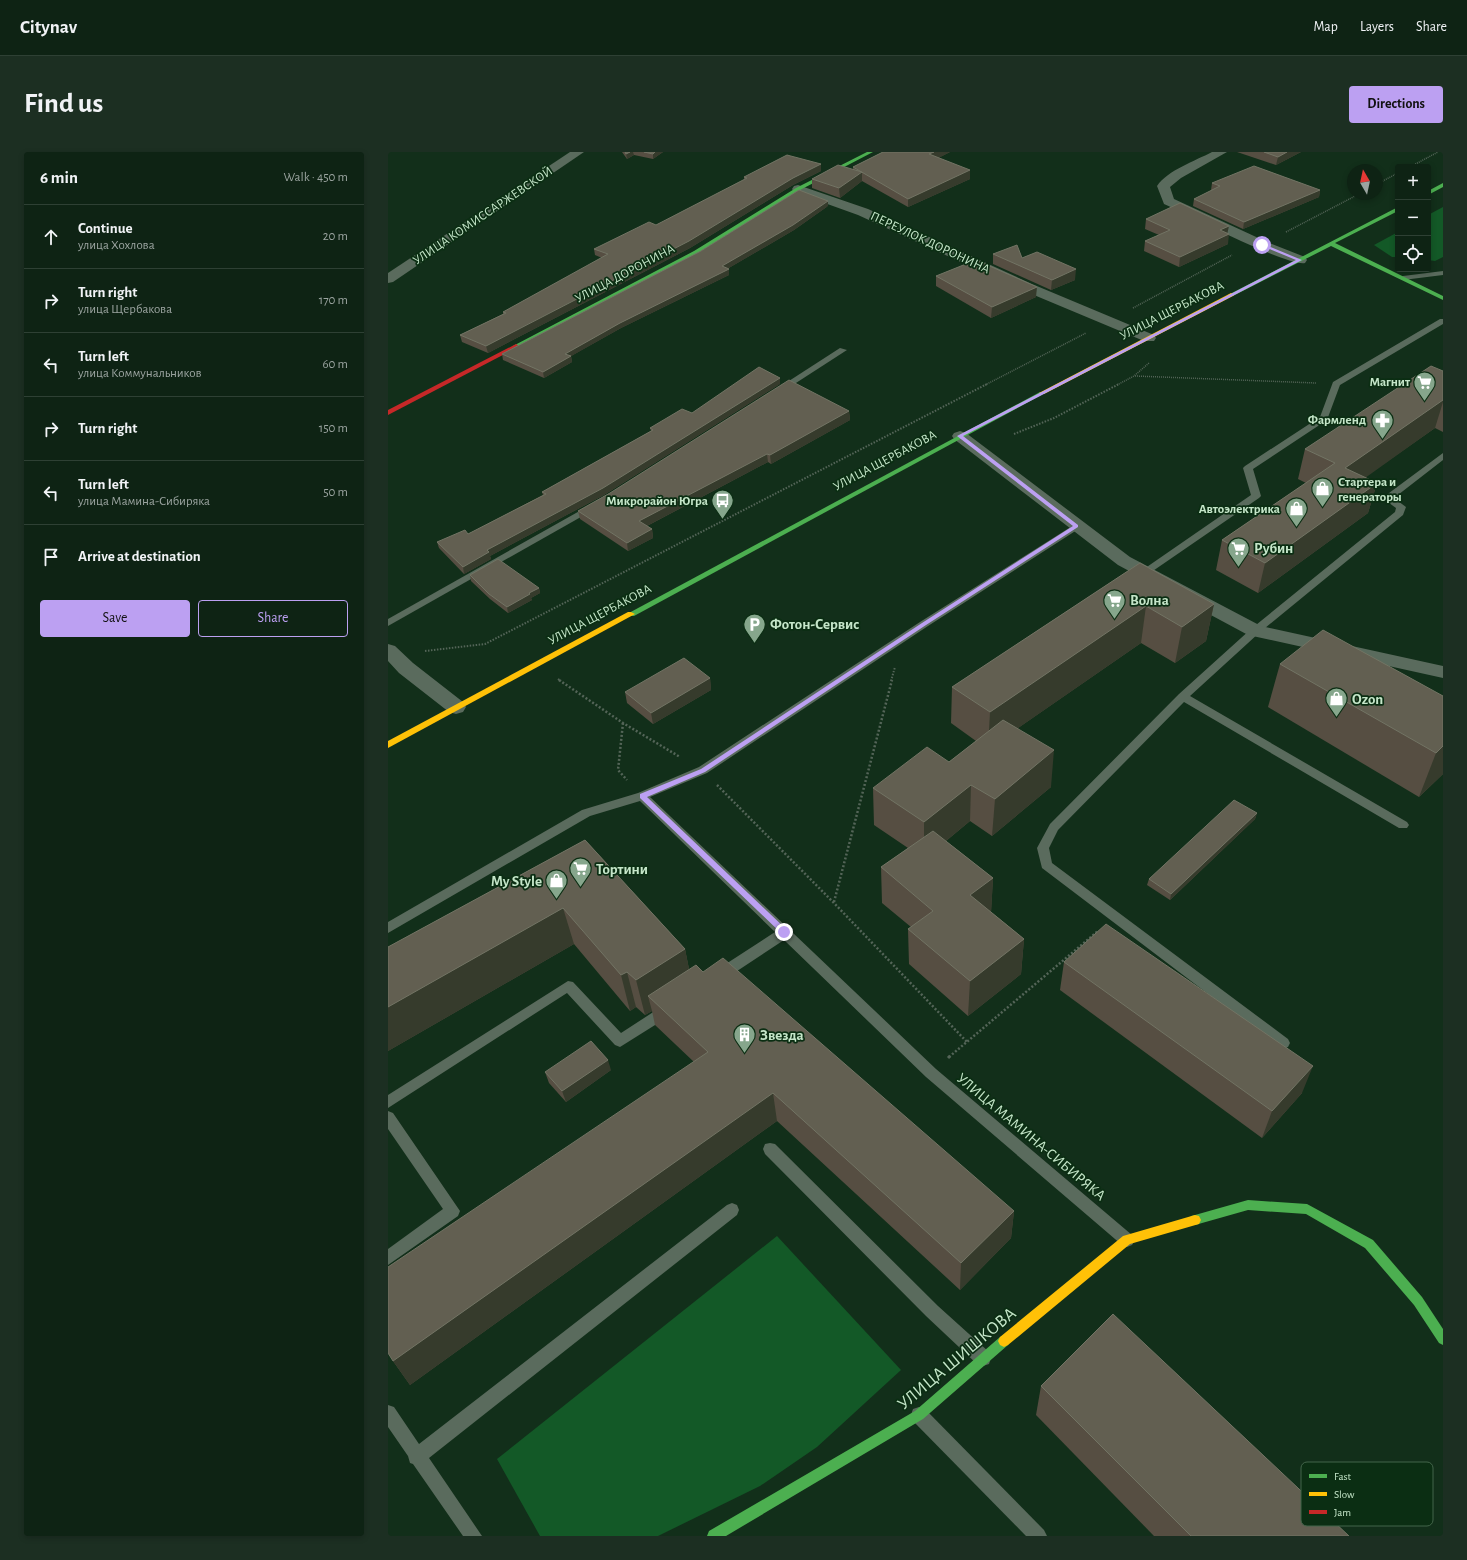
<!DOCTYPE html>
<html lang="en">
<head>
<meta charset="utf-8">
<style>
	:root { --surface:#0e2314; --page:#1c2f22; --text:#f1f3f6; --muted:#9ba4a0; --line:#2e4034; --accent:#bca0f2 }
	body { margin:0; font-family:"Alegreya Sans",sans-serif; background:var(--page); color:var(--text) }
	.controls { position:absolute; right:12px; top:12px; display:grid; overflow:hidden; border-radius:4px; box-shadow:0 2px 6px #0003 }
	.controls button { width:36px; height:36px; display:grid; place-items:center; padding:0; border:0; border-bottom:1px solid var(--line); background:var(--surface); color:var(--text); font:20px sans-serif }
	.compass { position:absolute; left:959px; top:12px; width:36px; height:36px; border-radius:50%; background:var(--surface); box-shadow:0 2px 6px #0003; rotate:351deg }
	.stop { position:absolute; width:12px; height:12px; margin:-9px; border:3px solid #bca0f2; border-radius:50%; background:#fff }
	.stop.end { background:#bca0f2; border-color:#fff; box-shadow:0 1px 4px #0008 }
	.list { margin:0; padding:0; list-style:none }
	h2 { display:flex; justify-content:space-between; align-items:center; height:52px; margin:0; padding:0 16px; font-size:17px }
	h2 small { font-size:13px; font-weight:400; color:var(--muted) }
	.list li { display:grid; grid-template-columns:26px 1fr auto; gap:12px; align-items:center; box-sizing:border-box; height:64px; padding:0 16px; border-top:1px solid var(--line) }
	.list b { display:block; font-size:15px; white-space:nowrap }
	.list p { margin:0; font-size:13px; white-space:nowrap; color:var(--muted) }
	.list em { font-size:13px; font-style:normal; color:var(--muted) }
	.actions { display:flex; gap:8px; padding:12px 16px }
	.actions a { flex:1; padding:9px 0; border:1px solid var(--accent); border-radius:4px; text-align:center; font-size:14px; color:var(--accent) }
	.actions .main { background:var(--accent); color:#111 }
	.icon { flex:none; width:22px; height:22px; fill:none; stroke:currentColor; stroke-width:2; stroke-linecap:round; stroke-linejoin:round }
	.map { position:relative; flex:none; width:1055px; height:1384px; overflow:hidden; border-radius:4px }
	header { display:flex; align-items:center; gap:24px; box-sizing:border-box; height:56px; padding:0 20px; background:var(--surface); border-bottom:1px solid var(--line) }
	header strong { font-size:19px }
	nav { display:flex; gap:22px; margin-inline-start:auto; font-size:14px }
	.intro { display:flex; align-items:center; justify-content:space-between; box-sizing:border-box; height:96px; padding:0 24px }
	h1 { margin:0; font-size:28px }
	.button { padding:10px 18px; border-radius:4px; background:var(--accent); color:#111; font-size:14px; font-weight:700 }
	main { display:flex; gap:24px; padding:0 24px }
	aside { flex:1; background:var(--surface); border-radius:4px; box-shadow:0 2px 6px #0003 }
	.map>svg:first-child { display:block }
</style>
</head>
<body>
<header>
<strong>Citynav</strong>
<nav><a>Map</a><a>Layers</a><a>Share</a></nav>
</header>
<div class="intro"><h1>Find us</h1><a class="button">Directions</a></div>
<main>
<aside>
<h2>6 min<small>Walk · 450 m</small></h2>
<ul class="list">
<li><svg class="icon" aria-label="ahead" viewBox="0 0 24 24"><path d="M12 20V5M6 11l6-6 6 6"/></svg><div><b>Continue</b><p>улица Хохлова</p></div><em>20 m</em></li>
<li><svg class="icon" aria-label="right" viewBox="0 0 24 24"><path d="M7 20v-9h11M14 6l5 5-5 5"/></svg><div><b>Turn right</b><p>улица Щербакова</p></div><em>170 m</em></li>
<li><svg class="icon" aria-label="left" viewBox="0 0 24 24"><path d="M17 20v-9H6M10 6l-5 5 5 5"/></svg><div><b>Turn left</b><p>улица Коммунальников</p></div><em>60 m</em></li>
<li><svg class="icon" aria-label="right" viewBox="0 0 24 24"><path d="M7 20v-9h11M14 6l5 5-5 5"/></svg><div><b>Turn right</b></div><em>150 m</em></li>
<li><svg class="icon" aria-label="left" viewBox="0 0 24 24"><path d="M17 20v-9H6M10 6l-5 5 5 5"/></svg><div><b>Turn left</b><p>улица Мамина-Сибиряка</p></div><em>50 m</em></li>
<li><svg class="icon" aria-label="arrive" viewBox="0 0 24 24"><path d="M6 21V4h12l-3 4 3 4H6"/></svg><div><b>Arrive at destination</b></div></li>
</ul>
<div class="actions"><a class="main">Save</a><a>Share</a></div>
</aside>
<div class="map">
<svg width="1055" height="1384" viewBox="0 0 1055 1384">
	<rect width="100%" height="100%" fill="#122f1a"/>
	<g fill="#135927">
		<polygon points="1055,55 1055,105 1047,109 1040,108 1040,63"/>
		<polygon points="1010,80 1010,105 1004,105 986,93"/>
		<polygon points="389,1084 513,1218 429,1295 372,1334 270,1384 152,1384 109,1307"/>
	</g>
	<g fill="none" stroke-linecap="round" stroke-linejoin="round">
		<g stroke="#546558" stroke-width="1.5" stroke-dasharray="1 1" stroke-linecap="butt">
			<polyline points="1022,15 1050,0"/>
			<polyline points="989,32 1010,21"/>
			<polyline points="898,80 971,42"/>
			<polyline points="745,156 844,103"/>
			<polyline points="747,224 928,231"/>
			<polyline points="597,233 698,181"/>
			<polyline points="729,233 746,224 761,211"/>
		</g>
		<g stroke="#546558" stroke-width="2" stroke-dasharray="1.5 1.5" stroke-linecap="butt">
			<polyline points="626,282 666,266 731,232"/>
			<polyline points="37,499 97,492 599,232"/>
			<polyline points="170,527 173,529"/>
			<polyline points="503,529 507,515"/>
		</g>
		<g stroke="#546558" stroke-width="2.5" stroke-dasharray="2 2" stroke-linecap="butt">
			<polyline points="171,528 235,571 292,605"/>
			<polyline points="235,571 230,618 239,628"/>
			<polyline points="329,633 446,751 579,890"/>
			<polyline points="446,750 504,528"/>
			<polyline points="561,905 710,779"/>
		</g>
		<polyline stroke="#546558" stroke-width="3" stroke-dasharray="2.5 2.5" stroke-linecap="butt" points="560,906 562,904"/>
		<g fill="#5a6b5d" fill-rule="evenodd">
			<polygon points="1055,119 1055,123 1015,128 1011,126 1015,124"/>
			<polygon points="1052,167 1055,167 1055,172 952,233 939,268 865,317 873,344 871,346 759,423 753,423 751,421 753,419 863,343 855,316 857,314 932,265 945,230"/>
			<polygon points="452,196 459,198 394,240 391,241 387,238"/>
			<polygon points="1055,301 1055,308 1006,346 1018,355 1015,363 871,481 802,544 1019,670 1021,673 1019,676 1011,676 796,550 670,678 661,696 664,711 900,887 902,891 900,895 895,897 890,895 654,716 649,696 662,672 791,542 863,477 1007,360 1008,356 997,348 997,344"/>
			<polygon points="204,352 207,353 207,357 0,474 0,467"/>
			<polygon points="689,371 692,372 692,376 540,474 319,621 262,645 548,917 744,1083 747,1088 744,1093 739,1095 734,1093 538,925 396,788 337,827 332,828 327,827 325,823 327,819 387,780 252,649 202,664 0,781 0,770 194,658 250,641 311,615 532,470"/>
			<polygon points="180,829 185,830 233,881 273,855 278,854 283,855 285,859 283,863 232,895 227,893 179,841 0,956 0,943"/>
			<polygon points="0,959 5,961 72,1059 70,1064 0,1113 0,1097 55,1057 0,977"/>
			<polygon points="382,991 387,992 550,1154 601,1200 603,1206 601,1212 595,1214 589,1212 538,1164 377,1002 375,997 377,992"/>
			<polygon points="344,1051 349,1053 351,1058 349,1063 41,1306 94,1384 75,1384 25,1312 22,1311 20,1304 0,1275 0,1253 6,1255 31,1292 339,1053"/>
			<polygon points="531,1255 537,1257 656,1378 659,1384 638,1384 525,1269 523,1263 525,1257"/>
		</g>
		<g fill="#5a6b5d" fill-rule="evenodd">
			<polygon points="182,0 196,0 5,130 0,131 0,121"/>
			<path d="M824,0H839L793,26L782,35L786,47L879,90L917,105L919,108L917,111C900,115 798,62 776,52L769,34C780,18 807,9 824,0Z"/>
			<polygon points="410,33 480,57 644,132 766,183 768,186 766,189 756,189 634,138 470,63 406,40 404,37 406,34"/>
			<polygon points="572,279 578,281 742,405 873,474 1055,514 1055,526 860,483 730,413 566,287 564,284 566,281"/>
			<polygon points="0,492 7,494 25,511 75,550 78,555 75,560 68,562 61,560 11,521 0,509"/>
		</g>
		<g fill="#4caf50" fill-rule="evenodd">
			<polygon points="479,0 485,0 412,38 310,101 130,195 125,194 306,99 408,36"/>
			<polygon points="1055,31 1055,35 1040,43 1040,39"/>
			<polygon points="1010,55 1010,59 947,91 1055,144 1055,148 943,94 845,144 840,143"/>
			<polygon points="652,240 657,241 246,464 243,464 239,462"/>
			<polygon points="860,1048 919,1052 985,1088 1034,1145 1055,1177 1055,1193 1051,1191 1026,1153 977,1096 918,1062 860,1058 807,1073 803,1072 801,1068 803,1064 807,1063"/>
			<polygon points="616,1183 620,1185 622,1189 620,1193 535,1267 338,1384 319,1384 321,1379 527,1259 612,1185"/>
		</g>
		<g fill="#ffc107" fill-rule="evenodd">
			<polygon points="843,141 846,143 845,144 656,242 651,241"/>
			<polygon points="240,460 243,460 247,462 0,596 0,589"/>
			<polygon points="807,1063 811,1064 813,1068 811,1072 742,1092 620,1193 616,1195 612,1193 610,1189 612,1185 735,1084"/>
		</g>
		<polygon fill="#c62828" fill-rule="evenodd" points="128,192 131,194 130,195 0,263 0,258"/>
	</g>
	<g fill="#564e42">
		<polygon points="234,0 275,0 265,7 246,3 239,7"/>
		<polygon points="495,0 562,0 550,6 582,27 520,55 474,29 452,46 424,36 424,27 465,17 465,15"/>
		<polygon points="849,0 913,0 888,13"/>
		<polygon points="433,19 405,33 302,96 100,201 74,190 72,183 115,162 115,160 214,106 207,103 206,97 268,73 356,28 356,25"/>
		<polygon points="824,31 932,38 931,45 855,77 805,54 806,47 824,38 823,38"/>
		<polygon points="440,54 406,78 339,117 341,117 341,123 233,176 183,204 184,210 156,226 115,208 114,202"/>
		<polygon points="758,67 839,81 840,92 791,115 756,99 757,89 771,83 757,77"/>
		<polygon points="605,102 634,106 687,128 663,138 605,112"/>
		<polygon points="548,124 648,145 603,166 548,134"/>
		<polygon points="1055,219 1055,280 1047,276 977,325 989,331 980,361 870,441 828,418 834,388 918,331 910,327 917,297"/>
		<polygon points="392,232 216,343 102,404 103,407 76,422 51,396 49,390 80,382 155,343 154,340 263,279 262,276 304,261"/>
		<polygon points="461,259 462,268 383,312 380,310 259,374 264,377 265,386 240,399 192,367 190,359"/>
		<polygon points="752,411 826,452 818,489 787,511 753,491 630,576 663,635 604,684 582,669 558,689 605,726 603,760 636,787 633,822 580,864 521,812 520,777 523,775 494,751 493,715 520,696 486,673 485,636 561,610 588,589 563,571 564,535"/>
		<polygon points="82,423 151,436 152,441 143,446 144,448 120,461 102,447 83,429"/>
		<polygon points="892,512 1055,544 1055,622 1031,645 880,555"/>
		<polygon points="322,526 323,538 265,572 239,551 237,540"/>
		<polygon points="869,661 867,667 782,748 759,733 761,727"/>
		<polygon points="197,688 297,797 301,817 315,820 626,1059 623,1086 572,1138 389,969 22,1233 5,1209 306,910 267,873 264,859 257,863 248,855 242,859 186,792 0,899 0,795"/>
		<polygon points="676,810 914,941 874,986 672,838"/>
		<polygon points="223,918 178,950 161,931 157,920"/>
		<polygon points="653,1234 961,1384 766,1384 648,1263"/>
	</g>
	<g fill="#363b2c">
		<polygon points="242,0 245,0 246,3 239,7 238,2"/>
		<polygon points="267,0 275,0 265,7 265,2"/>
		<polygon points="546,0 562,0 541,11 541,2"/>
		<polygon points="899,0 913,0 888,13 890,5"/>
		<polygon points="433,12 433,19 405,33 302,96 100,201 98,194 405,26"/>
		<polygon points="582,18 582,27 520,55 520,47"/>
		<polygon points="474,20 474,29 452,46 451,36"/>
		<polygon points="932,38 931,45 855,77 856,70"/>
		<polygon points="440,49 440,54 406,78 334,120 334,114"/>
		<polygon points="841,74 839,83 841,82 840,92 791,115 792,105 832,78"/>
		<polygon points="341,117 341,123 233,176 178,207 177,202 232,171"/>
		<polygon points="688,117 687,128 663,138 664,128"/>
		<polygon points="649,135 648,145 603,166 604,155"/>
		<polygon points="183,204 184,210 156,226 155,220"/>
		<polygon points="392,226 392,232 216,343 102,404 103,407 76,422 75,415 99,398"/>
		<polygon points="1055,248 1055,250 1047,276 949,346 957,316"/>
		<polygon points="461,259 462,268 383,312 382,303"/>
		<polygon points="379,302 380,310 253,377 251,369"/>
		<polygon points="989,331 980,361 870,441 877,411"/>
		<polygon points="264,377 265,386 240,399 239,391"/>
		<polygon points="151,436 152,441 143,446 144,448 120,461 119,455 141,441"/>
		<polygon points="826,452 818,489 787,511 794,475"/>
		<polygon points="758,454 753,491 600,597 602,560"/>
		<polygon points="322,526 323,538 265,572 263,561"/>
		<polygon points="1055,594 1055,622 1031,645 1048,601"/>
		<polygon points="666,598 663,635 604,684 607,647"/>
		<polygon points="583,633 582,669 536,707 536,670"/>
		<polygon points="869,661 867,667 782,748 783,742"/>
		<polygon points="605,726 603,762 582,743"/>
		<polygon points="175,756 186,792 0,899 0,855"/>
		<polygon points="636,787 633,822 580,864 582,829"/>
		<polygon points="297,797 304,832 260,844 264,859 257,863 248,828"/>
		<polygon points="239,820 248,855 242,859 233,823"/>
		<polygon points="220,908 223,918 178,950 174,939"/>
		<polygon points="925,914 914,941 874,986 884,959"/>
		<polygon points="385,941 389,969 22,1233 5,1209"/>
		<polygon points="626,1059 623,1086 572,1138 573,1111"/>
	</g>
	<g fill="#625f51" stroke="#727464">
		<polygon points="237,0 242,0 238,2"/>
		<polygon points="256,0 267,0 265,2"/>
		<polygon points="495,0 546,0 541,2 582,18 520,47 465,15"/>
		<polygon points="876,0 899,0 890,5"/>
		<polygon points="399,3 433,12 405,26 301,89 98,194 72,183 118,161 115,160 220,102 206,97 261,70 268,73 359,26 356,25"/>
		<polygon points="450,13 474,20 451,36 424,27"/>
		<polygon points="866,14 932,38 856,70 806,47 832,34 824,31"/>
		<polygon points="411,38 440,49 405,73 334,114 341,117 232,171 177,202 183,204 155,220 114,202 313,99"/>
		<polygon points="792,51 841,74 832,78 841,82 792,105 757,89 782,78 758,67"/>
		<polygon points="629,93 634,106 649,100 688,117 664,128 605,102"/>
		<polygon points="588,108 649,135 604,155 548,124"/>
		<polygon points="1043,214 1055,219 1055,248 957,316 989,331 877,411 834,388 947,311 917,297"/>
		<polygon points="371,215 392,226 215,336 99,398 101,400 75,415 49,390 77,378 80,382 158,342 154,340 265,278 262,276 294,257 304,261"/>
		<polygon points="401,228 461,259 382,303 379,302 251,369 264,377 239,391 190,359 222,341"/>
		<polygon points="110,407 151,436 141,441 142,442 119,455 101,442 82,423"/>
		<polygon points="752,411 826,452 794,475 758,454 602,560 564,535"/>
		<polygon points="935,478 1055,544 1055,594 1048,601 892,512"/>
		<polygon points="296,506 322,526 263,561 237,540"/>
		<polygon points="615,568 666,598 607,647 583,633 536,670 485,636 539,595 561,610"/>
		<polygon points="846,648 869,661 783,742 761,727"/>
		<polygon points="545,679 605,726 582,743 636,787 582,829 520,777 545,759 493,715"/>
		<polygon points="197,688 297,797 248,828 239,820 233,823 175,756 0,855 0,795"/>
		<polygon points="718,772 925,914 884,959 676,810"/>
		<polygon points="335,806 626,1059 573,1111 385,941 5,1209 0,1201 0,1115 320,900 260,844 308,813 315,820"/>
		<polygon points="203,889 220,908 174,939 157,920"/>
		<polygon points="725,1162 961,1384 803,1384 653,1234"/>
	</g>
	<polygon fill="#bca0f2" points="875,92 914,108 575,284 690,373 690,375 538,473 317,620 259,645 399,778 399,782 394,782 252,646 252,642 313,617 534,471 685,374 569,284 908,108 872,93"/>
	<defs>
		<symbol id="supermarket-pin" viewBox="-11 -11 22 30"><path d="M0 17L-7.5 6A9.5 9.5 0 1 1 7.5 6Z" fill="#86a68c" stroke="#0b2e13"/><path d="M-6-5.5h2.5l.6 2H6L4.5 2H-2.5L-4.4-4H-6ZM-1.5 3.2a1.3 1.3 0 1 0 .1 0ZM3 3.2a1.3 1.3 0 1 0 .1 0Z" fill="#fff"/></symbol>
		<symbol id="pharmacy-pin" viewBox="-11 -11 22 30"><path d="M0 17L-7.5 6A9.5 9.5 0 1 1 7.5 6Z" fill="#86a68c" stroke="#0b2e13"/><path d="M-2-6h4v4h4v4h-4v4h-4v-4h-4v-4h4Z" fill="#fff"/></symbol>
		<symbol id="shop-pin" viewBox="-11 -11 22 30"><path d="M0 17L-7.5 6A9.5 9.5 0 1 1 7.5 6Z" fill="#86a68c" stroke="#0b2e13"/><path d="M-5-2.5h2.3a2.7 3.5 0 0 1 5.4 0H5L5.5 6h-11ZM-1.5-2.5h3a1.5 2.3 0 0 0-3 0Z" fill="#fff"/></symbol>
		<symbol id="bus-pin" viewBox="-11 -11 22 30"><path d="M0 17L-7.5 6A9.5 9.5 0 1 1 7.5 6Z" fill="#86a68c" stroke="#0b2e13"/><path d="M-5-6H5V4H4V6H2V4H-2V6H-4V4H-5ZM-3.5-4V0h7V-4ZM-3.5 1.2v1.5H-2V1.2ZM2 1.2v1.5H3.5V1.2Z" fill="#fff"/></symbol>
		<symbol id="parking-pin" viewBox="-11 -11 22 30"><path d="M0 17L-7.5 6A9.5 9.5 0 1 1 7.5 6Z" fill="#86a68c" stroke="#0b2e13"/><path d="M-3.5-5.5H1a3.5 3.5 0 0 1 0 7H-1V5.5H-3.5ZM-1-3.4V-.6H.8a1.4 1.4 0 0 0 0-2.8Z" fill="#fff"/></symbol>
		<symbol id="building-pin" viewBox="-11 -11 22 30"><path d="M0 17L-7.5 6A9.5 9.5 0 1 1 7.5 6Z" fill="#86a68c" stroke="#0b2e13"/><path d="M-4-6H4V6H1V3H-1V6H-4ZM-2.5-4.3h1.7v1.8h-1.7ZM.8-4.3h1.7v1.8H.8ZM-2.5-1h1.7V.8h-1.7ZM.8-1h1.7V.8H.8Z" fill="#fff"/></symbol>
	</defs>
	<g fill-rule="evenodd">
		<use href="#supermarket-pin" x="1024" y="218" width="25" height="34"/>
		<use href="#pharmacy-pin" x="982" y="256" width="25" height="34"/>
		<use href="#shop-pin" x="922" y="324" width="25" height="34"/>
		<use href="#bus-pin" x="322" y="336" width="25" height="34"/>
		<use href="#shop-pin" x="896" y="344" width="25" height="34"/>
		<use href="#supermarket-pin" x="838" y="384" width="25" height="34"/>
		<use href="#supermarket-pin" x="714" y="436" width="25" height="34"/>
		<use href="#parking-pin" x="354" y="460" width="25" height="34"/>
		<use href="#shop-pin" x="936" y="534" width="25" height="34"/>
		<use href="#supermarket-pin" x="180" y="704" width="25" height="34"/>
		<use href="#shop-pin" x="156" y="716" width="25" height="34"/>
		<use href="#building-pin" x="344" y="870" width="25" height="34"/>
	</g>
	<g text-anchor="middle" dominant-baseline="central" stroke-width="3.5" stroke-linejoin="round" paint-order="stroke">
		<g font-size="13" fill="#c5e6c9" stroke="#0b2e13">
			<text transform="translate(95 64) rotate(-34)">УЛИЦА КОМИССАРЖЕВСКОЙ</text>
			<text transform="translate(542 91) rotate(25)">ПЕРЕУЛОК ДОРОНИНА</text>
			<text transform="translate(237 122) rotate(-28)">УЛИЦА ДОРОНИНА</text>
			<text transform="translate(784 159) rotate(-27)">УЛИЦА ЩЕРБАКОВА</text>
			<text transform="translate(497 309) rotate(-28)">УЛИЦА ЩЕРБАКОВА</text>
			<text transform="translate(212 463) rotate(-28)">УЛИЦА ЩЕРБАКОВА</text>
		</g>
		<g font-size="13" font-weight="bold" fill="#c5e6c9" stroke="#0b2e13" text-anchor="end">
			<text x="1022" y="230">Магнит</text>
			<text x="978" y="268">Фармленд</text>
			<text x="950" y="330" text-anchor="start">Стартера и<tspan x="950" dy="15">генераторы</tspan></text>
			<text x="320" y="349">Микрорайон Югра</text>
			<text x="892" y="357">Автоэлектрика</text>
		</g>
		<g font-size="15" font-weight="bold" fill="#c5e6c9" stroke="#0b2e13" text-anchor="start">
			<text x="866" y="396">Рубин</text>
			<text x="742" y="448">Волна</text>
			<text x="382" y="472">Фотон-Сервис</text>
			<text x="964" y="547">Ozon</text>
			<text x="208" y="717">Тортини</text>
			<text x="154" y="729" text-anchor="end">My Style</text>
			<text x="372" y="883">Звезда</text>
		</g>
		<g font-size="15" fill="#c5e6c9" stroke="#0b2e13">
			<text transform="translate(643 985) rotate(40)">УЛИЦА МАМИНА-СИБИРЯКА</text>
		</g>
		<g font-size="18" fill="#c5e6c9" stroke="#0b2e13">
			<text transform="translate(569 1207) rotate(-40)">УЛИЦА ШИШКОВА</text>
		</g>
	</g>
	<rect x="913" y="1310" width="132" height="64" rx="6" fill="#0b2e13" stroke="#43654a" stroke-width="1"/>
	<rect x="921" y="1322" width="18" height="4" fill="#4caf50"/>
	<rect x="921" y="1340" width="18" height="4" fill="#ffc107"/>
	<rect x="921" y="1358" width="18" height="4" fill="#c62828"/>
	<g font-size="11" fill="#c5e6c9">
		<text x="946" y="1328">Fast</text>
		<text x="946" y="1346">Slow</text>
		<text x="946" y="1364">Jam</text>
	</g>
</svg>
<div class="controls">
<button>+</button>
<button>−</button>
<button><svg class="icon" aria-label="locate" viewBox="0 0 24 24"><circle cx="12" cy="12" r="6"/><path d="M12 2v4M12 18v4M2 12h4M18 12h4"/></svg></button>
</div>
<svg class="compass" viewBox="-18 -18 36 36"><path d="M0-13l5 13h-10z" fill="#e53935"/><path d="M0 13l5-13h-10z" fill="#9ba4a0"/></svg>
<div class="stop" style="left:874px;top:93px"></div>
<div class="stop end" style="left:396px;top:780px"></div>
</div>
</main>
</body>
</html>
